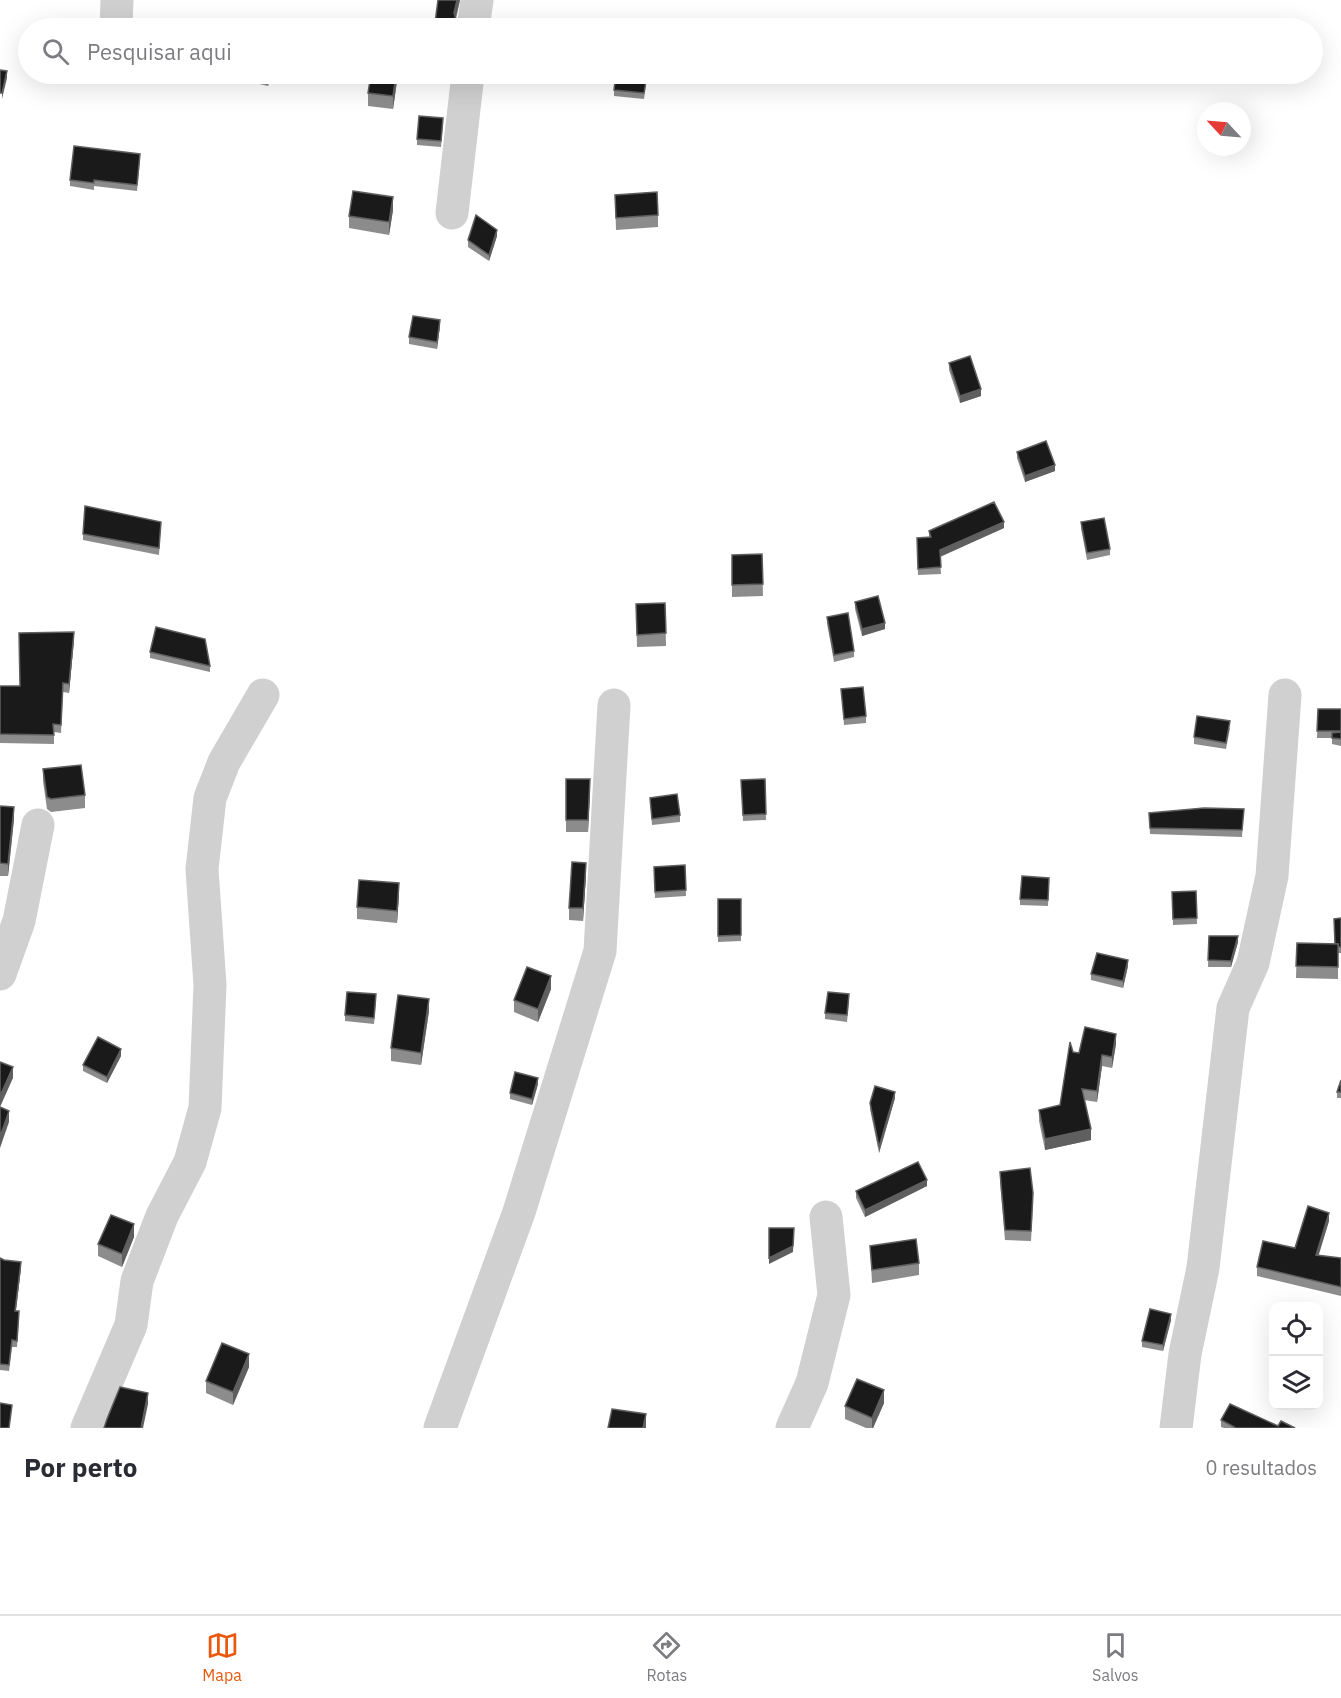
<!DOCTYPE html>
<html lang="pt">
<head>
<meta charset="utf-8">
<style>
	:root { --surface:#fff; --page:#f2f2f3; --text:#2b2b33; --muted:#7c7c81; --line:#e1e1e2; --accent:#ea580c }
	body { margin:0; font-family:"IBM Plex Sans",sans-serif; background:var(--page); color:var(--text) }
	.controls { position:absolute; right:18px; bottom:18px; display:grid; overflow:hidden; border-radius:12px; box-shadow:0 6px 24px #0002 }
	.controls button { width:54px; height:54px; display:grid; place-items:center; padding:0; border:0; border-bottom:2px solid var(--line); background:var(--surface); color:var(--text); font:30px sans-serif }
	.compass { position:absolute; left:1197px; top:102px; width:54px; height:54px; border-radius:50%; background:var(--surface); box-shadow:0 6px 24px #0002; rotate:296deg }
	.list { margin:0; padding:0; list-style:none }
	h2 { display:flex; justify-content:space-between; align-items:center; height:78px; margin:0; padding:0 24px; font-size:26px }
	h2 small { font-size:20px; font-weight:400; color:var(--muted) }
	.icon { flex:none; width:33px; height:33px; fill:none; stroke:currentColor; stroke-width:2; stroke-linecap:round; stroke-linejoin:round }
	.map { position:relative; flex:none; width:1341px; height:1428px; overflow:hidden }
	.search { position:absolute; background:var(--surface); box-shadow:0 6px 24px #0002; left:18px; right:18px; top:18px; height:66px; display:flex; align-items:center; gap:15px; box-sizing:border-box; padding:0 21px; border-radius:33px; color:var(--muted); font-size:22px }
	.sheet { height:186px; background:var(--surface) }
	nav { display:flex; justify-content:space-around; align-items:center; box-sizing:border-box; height:84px; border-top:2px solid var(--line); background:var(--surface); font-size:16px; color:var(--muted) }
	nav a { display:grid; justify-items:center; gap:3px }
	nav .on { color:var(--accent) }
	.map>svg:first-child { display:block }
</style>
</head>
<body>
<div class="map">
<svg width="1341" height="1428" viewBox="0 0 1341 1428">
	<rect width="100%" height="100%" fill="#fff"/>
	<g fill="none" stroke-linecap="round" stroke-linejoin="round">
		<g stroke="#d0d0d0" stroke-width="33">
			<polyline points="116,28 117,0"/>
			<polyline points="473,28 477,0"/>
			<polyline points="452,213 468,74"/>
			<polyline points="0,974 19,921 38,825"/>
			<polyline points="87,1428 131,1325 137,1281 162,1216 190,1162 205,1108 210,985 202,869 210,798 224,762 263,695"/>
			<polyline points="440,1428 519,1212 600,951 614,705"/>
			<polyline points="792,1428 812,1383 834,1295 826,1217"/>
			<polyline points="1176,1428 1185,1354 1203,1268 1233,1008 1253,963 1272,876 1285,695"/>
		</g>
	</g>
	<g fill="#8c8c8c">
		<polygon points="438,0 460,0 456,19 458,28 435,28"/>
		<polygon points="238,74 271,74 268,86 238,79"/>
		<polygon points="371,74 398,74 393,109 368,106 368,93"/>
		<polygon points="647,77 644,99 614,96 614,90"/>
		<polygon points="443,125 441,147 417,145 417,139"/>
		<polygon points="140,160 137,191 94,186 94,190 70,186 70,180"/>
		<polygon points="615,195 658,215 658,227 616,230"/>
		<polygon points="393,210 389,235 349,228 349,216"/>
		<polygon points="497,236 489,261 468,247 468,240"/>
		<polygon points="440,326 437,349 409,344 409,337"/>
		<polygon points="949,363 981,396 960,403 949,370"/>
		<polygon points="1017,452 1055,471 1025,482 1017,458"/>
		<polygon points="161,522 159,555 83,540 83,534"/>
		<polygon points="1081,522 1110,549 1110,555 1087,560 1081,528"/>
		<polygon points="1004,528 940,556 941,574 918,575 917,538 929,538 929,531"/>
		<polygon points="762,554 763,596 732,597 732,555"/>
		<polygon points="855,602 885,629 862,636 855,609"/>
		<polygon points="665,603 666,646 637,647 636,604"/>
		<polygon points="827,617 854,651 854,657 834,662 827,623"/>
		<polygon points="74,640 69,693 63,692 61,733 54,732 54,744 0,743 0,686 20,686"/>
		<polygon points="150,652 210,666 210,672 150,658"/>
		<polygon points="841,689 866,716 866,723 844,725"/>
		<polygon points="1318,709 1341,709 1341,746 1332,744 1332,738 1317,738"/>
		<polygon points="1230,728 1226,749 1194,744 1194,737"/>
		<polygon points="43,769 85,795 85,808 51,812 47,809 43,781"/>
		<polygon points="566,779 590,791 588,832 566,832"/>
		<polygon points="765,779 766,820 743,821 741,780"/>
		<polygon points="650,798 680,815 680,822 652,825"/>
		<polygon points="0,806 14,819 8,876 0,876"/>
		<polygon points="1244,809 1242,837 1150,834 1149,813"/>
		<polygon points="685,865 686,896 655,898 654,867"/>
		<polygon points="586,875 583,921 569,920 569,908"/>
		<polygon points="1049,878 1048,906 1020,905 1020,899"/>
		<polygon points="1196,891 1197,924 1173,925 1172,892"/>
		<polygon points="399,895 397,923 357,919 357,907"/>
		<polygon points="718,899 741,899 741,941 718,942"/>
		<polygon points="1341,918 1341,953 1338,953 1338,979 1296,978 1297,943 1335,944"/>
		<polygon points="1209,936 1238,942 1231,967 1208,967"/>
		<polygon points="1128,966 1123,988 1091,980 1091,974"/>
		<polygon points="551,989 538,1022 514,1012 514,1000"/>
		<polygon points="376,1001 374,1024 345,1021 345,1015"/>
		<polygon points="849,1001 847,1022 825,1019 825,1013"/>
		<polygon points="429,1011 421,1065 391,1061 391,1048"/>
		<polygon points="1116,1044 1112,1068 1102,1066 1097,1102 1084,1100 1091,1140 1045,1150 1039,1121 1039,1110 1060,1105 1073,1052 1079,1053"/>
		<polygon points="121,1056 107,1083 83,1071 83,1065"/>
		<polygon points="1341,1080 1341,1098 1337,1098 1337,1092"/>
		<polygon points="538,1084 532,1105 510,1099 510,1093"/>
		<polygon points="895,1098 879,1153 870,1109 870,1103"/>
		<polygon points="1000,1172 1033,1203 1031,1241 1005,1240 1000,1182"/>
		<polygon points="927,1186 865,1217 856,1198 856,1191"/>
		<polygon points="1329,1221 1318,1255 1341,1258 1341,1296 1257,1276 1257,1267 1295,1248"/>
		<polygon points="134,1237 122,1267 98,1256 98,1244"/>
		<polygon points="870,1246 919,1263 919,1275 872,1283"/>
		<polygon points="0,1258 21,1268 16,1311 19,1318 17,1347 12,1347 9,1371 0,1370"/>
		<polygon points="1171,1320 1163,1351 1142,1347 1142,1341"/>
		<polygon points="249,1367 233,1405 206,1393 206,1381"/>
		<polygon points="884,1403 873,1428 866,1428 845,1419 845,1406"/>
		<polygon points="1221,1420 1278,1426 1295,1428 1224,1428 1221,1427"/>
	</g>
	<g fill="#5f5f5f">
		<polygon points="457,0 460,0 454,25 454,13"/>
		<polygon points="7,71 7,78 2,99 2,93"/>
		<polygon points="269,74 271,74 268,86 268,77"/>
		<polygon points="396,74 398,74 393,109 393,96"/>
		<polygon points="393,197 393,210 389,235 389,222"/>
		<polygon points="497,230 497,236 489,261 489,255"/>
		<polygon points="440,320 440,326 437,349 437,342"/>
		<polygon points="981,389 981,396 960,403 960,396"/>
		<polygon points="1055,465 1055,471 1025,482 1025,476"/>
		<polygon points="1004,522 1004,528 940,557 940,550"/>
		<polygon points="885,623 885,629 862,636 862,629"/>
		<polygon points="74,632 74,640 69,693 69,684"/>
		<polygon points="590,779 590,791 588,832 588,820"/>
		<polygon points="14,807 14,819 8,876 8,864"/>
		<polygon points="586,863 586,875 583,921 583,908"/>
		<polygon points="399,883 399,895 397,923 397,911"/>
		<polygon points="1238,936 1238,942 1231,967 1231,961"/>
		<polygon points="1128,960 1128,966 1123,988 1123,981"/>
		<polygon points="551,976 551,989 538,1022 538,1009"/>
		<polygon points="429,999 429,1011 421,1065 421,1053"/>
		<polygon points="1116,1034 1116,1044 1112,1068 1112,1057"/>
		<polygon points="121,1049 121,1056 107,1083 107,1077"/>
		<polygon points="1102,1055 1102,1066 1097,1102 1097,1091"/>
		<polygon points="13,1067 13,1078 0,1107 0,1096"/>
		<polygon points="538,1078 538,1084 532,1105 532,1099"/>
		<polygon points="895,1092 895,1098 879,1153 879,1147"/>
		<polygon points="9,1111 9,1122 0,1148 0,1137"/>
		<polygon points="1091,1129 1091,1140 1045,1150 1045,1139"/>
		<polygon points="927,1180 927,1186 865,1217 865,1210"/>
		<polygon points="1329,1213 1329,1221 1316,1264 1316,1255"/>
		<polygon points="134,1224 134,1237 122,1267 122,1254"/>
		<polygon points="794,1228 793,1252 769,1264 769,1258"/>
		<polygon points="21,1262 21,1268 15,1317 15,1311"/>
		<polygon points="1171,1314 1171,1320 1163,1351 1163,1345"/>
		<polygon points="249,1354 249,1367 233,1405 233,1392"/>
		<polygon points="884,1390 884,1403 873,1428 872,1428 872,1418"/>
		<polygon points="148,1393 148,1404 143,1428 141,1428"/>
		<polygon points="646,1414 646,1428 643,1428"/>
	</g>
	<g fill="#1a1a1a" stroke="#5f5f5f" stroke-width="1.5">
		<polygon points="438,0 457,0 454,13 458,27 435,23"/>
		<polygon points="0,70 7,71 2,93 0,93"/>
		<polygon points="254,74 269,74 268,77"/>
		<polygon points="371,74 396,74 393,96 368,93"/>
		<polygon points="616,74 647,74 644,93 614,90"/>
		<polygon points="419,116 443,118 441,141 417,139"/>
		<polygon points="74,146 140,154 137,185 94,180 94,183 70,180"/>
		<polygon points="353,191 393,197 389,222 349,216"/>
		<polygon points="657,192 658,215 616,218 615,195"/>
		<polygon points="476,215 497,230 489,255 468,240"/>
		<polygon points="413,316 440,320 437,342 409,337"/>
		<polygon points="970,356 981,389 960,396 949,363"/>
		<polygon points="1046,441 1055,465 1025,476 1017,452"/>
		<polygon points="994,502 1004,522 940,550 941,567 918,569 917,538 931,537 929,531"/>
		<polygon points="85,506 161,522 159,548 83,534"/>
		<polygon points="1104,518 1110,549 1087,553 1081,522"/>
		<polygon points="762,554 763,584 732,585 732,555"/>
		<polygon points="878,596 885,623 862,629 855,602"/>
		<polygon points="665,603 666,633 637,635 636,604"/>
		<polygon points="848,613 854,651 834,655 827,617"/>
		<polygon points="156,627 205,639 210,666 150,652"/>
		<polygon points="74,632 69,684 63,683 61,725 53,724 54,735 0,734 0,686 20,686 19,633"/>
		<polygon points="863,687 866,716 844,719 841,689"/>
		<polygon points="1318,709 1341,709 1341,731 1317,731"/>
		<polygon points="1197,716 1230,721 1226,743 1194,737"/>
		<polygon points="1341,732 1341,739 1332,738 1332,733"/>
		<polygon points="81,765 85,795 51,799 47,797 43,769"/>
		<polygon points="566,779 590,779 588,820 566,820"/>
		<polygon points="765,779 766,814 743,815 741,780"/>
		<polygon points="677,794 680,815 652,819 650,798"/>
		<polygon points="0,806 14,807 8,864 0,863"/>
		<polygon points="1204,808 1244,809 1242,830 1150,828 1149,813"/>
		<polygon points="572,862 586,863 583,908 569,908"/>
		<polygon points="685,865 686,890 655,892 654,867"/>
		<polygon points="1022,876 1049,878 1048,900 1020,899"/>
		<polygon points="359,880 399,883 397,911 357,907"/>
		<polygon points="1196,891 1197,918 1173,919 1172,892"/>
		<polygon points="718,899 741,899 741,935 718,936"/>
		<polygon points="1341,918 1341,947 1338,947 1338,944 1335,944 1334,919"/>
		<polygon points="1209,936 1238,936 1231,961 1208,960"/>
		<polygon points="1297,943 1338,944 1338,967 1296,966"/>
		<polygon points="1097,953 1128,960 1123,981 1091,974"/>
		<polygon points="527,967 551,976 538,1009 514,1000"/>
		<polygon points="347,992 376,994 374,1018 345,1015"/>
		<polygon points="828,992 849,994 847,1015 825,1013"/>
		<polygon points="398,995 429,999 421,1053 391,1048"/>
		<polygon points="1085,1027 1116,1034 1112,1057 1102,1055 1097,1091 1082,1089 1091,1129 1045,1139 1039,1110 1060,1105 1070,1042 1073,1052 1079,1053"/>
		<polygon points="98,1037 121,1049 107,1077 83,1065"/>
		<polygon points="0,1062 13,1067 0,1096"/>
		<polygon points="515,1072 538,1078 532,1099 510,1093"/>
		<polygon points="1341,1080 1341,1092 1337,1092"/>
		<polygon points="875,1086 895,1092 879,1147 870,1103"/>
		<polygon points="0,1107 9,1111 0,1137"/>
		<polygon points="918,1162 927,1180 865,1210 856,1191"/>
		<polygon points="1030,1168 1033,1193 1031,1231 1005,1230 1000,1172"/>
		<polygon points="1308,1206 1329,1213 1316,1255 1341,1258 1341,1287 1257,1267 1263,1241 1295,1248"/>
		<polygon points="111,1215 134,1224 122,1254 98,1244"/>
		<polygon points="769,1228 794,1228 793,1246 769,1258"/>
		<polygon points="916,1239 919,1263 872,1270 870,1246"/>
		<polygon points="0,1258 4,1260 21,1262 15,1311 19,1311 17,1341 12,1340 9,1365 0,1364"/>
		<polygon points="1150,1309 1171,1314 1163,1345 1142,1341"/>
		<polygon points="222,1343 249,1354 233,1392 206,1381"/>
		<polygon points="857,1379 884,1390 872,1418 845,1406"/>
		<polygon points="120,1387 148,1393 141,1428 104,1428 107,1419"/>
		<polygon points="0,1403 12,1405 9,1428 0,1428"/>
		<polygon points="1230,1404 1278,1426 1281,1421 1295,1428 1236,1428 1221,1420"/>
		<polygon points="612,1409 646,1414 643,1428 608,1428"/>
	</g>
</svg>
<div class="controls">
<button><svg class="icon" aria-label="locate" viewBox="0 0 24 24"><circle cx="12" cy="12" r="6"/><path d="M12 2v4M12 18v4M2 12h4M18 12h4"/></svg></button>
<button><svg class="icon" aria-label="layers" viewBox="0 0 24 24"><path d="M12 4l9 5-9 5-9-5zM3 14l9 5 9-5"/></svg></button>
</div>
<svg class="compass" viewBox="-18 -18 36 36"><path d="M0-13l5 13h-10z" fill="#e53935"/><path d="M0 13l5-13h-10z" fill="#7c7c81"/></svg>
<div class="search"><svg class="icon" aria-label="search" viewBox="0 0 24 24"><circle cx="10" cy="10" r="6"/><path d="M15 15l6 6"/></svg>Pesquisar aqui</div>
</div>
<section class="sheet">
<h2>Por perto<small>0 resultados</small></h2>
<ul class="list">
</ul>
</section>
<nav>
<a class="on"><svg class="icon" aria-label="map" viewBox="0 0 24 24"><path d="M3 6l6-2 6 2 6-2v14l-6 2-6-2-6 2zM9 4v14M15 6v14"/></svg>Mapa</a>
<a><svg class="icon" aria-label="directions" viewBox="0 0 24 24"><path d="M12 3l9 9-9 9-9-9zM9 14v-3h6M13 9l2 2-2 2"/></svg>Rotas</a>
<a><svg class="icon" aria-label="saved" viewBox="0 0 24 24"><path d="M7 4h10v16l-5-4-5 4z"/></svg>Salvos</a>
</nav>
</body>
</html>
